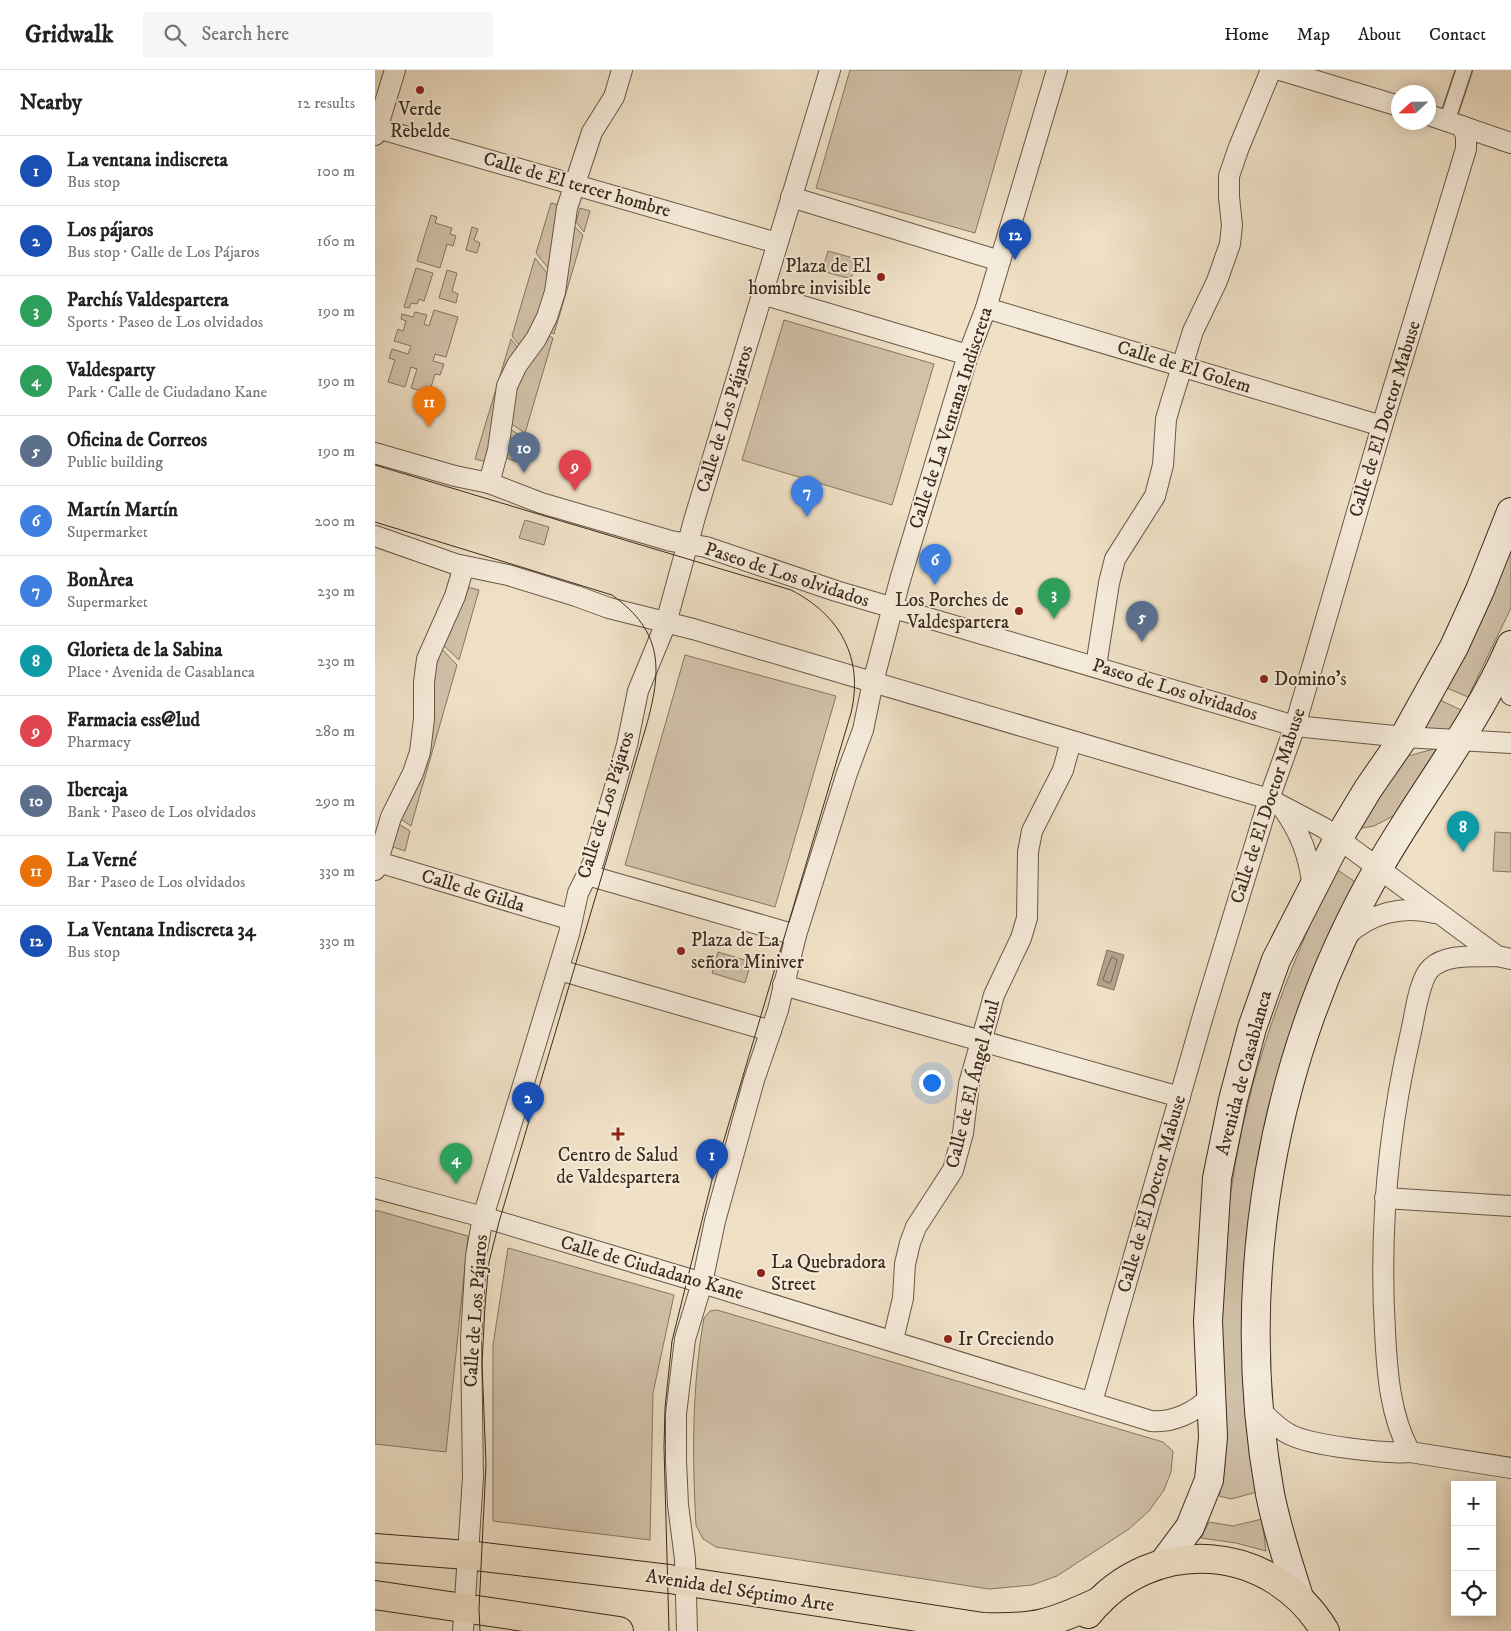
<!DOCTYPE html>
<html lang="en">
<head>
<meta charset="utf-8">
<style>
	:root { --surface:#fff; --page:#f6f6f6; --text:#222; --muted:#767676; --line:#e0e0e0; --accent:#8f2418 }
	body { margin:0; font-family:"IM FELL DW Pica",serif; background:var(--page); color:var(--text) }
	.controls { position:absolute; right:15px; bottom:15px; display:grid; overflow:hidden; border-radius:0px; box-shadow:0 2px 12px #0003 }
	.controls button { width:45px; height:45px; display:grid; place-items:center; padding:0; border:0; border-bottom:1px solid var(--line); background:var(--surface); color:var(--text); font:25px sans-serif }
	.compass { position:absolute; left:1016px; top:15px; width:45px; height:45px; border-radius:50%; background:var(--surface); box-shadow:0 2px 12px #0003; rotate:248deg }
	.you { position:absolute; left:556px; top:1012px; width:18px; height:18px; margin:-12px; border:4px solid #fff; border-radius:50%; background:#1a73e8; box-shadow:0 0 0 8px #1a73e833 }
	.badge { display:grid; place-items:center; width:32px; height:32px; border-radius:50%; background:var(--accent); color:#fff; font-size:16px; font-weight:700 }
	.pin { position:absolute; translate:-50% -41px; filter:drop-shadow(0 1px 2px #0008) }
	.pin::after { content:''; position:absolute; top:26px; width:18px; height:15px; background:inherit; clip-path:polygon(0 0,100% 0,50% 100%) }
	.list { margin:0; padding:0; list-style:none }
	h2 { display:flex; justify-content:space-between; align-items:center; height:65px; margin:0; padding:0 20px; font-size:21px }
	h2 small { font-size:16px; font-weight:400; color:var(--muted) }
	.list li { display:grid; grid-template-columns:32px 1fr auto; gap:15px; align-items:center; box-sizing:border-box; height:70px; padding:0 20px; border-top:1px solid var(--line) }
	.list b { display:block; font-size:19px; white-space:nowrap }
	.list p { margin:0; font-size:16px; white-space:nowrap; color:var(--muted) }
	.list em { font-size:16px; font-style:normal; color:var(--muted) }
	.icon { flex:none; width:28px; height:28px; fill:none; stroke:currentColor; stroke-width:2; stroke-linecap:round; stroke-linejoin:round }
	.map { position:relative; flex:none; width:1136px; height:1561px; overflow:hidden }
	header { display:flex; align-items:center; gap:30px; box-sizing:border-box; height:70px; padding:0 25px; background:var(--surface); border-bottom:1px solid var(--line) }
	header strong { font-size:24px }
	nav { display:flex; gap:28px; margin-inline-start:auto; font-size:18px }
	.search { width:350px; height:45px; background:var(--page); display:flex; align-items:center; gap:12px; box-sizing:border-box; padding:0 18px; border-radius:0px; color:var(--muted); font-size:19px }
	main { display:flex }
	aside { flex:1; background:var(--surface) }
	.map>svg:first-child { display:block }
</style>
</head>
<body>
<header>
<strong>Gridwalk</strong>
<div class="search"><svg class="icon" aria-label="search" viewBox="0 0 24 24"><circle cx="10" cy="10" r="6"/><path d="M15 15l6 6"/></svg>Search here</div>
<nav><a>Home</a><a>Map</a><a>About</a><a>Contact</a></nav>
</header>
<main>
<aside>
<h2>Nearby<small>12 results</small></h2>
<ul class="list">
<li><span class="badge" style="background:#1a4fb4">1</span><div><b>La ventana indiscreta</b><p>Bus stop</p></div><em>100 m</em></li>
<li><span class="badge" style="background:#1a4fb4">2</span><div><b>Los pájaros</b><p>Bus stop · Calle de Los Pájaros</p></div><em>160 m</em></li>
<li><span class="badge" style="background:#2e9e5b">3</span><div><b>Parchís Valdespartera</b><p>Sports · Paseo de Los olvidados</p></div><em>190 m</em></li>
<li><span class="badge" style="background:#2e9e5b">4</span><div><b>Valdesparty</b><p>Park · Calle de Ciudadano Kane</p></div><em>190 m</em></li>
<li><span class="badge" style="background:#5c6f8a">5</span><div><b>Oficina de Correos</b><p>Public building</p></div><em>190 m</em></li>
<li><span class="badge" style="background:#3f7fe0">6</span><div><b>Martín Martín</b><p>Supermarket</p></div><em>200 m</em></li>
<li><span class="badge" style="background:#3f7fe0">7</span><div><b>BonÀrea</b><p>Supermarket</p></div><em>230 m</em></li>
<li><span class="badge" style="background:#0f9aa8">8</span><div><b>Glorieta de la Sabina</b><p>Place · Avenida de Casablanca</p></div><em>230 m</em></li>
<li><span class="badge" style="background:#e0444e">9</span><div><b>Farmacia ess@lud</b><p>Pharmacy</p></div><em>280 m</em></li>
<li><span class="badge" style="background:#5c6f8a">10</span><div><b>Ibercaja</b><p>Bank · Paseo de Los olvidados</p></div><em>290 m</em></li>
<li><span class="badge" style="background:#e8710a">11</span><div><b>La Verné</b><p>Bar · Paseo de Los olvidados</p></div><em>330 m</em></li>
<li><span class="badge" style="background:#1a4fb4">12</span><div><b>La Ventana Indiscreta 34</b><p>Bus stop</p></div><em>330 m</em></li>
</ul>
</aside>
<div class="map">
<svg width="1136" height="1561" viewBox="0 0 1136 1561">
	<rect width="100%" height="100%" fill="#efe0c6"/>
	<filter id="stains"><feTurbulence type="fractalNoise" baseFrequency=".004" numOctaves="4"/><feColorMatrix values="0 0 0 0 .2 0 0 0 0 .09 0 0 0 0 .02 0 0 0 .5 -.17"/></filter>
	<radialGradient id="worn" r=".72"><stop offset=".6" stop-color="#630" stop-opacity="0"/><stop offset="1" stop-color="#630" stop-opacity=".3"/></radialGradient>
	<g fill="#d1c1a9" stroke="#867662">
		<polygon points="475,0 647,0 600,163 441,118"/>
		<polygon points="176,133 188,136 177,203 161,183"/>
		<polygon points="205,138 215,141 209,162 201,152"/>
		<polygon points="56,145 62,147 60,153 77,158 75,164 81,166 78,176 72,174 65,198 42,191"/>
		<polygon points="199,156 208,165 179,264 175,262"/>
		<polygon points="97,157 103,159 99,170 105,173 102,183 91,180"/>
		<polygon points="453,181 482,189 476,209 447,201"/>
		<polygon points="160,188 176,208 161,253 145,276 137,266"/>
		<polygon points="41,198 58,203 49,231 44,229 42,234 36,233 34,238 29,237"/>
		<polygon points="72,200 82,203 77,221 83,224 81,233 64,228"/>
		<polygon points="59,240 83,247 71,287 60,284 58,291 69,294 65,305 60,304 54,324 36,318 42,299 36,297 30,317 13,312 20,290 14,288 17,279 33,284 36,276 19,271 23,259 28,261 31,251 26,249 27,244 38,247 40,242 52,245 49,254 54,256"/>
		<polygon points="409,250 559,294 517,435 367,390"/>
		<path d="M173,265L178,268L150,363L135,353C140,312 150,299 173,265Z"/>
		<polygon points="136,269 143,278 122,322 112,392 100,389"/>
		<polygon points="135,359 149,368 142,392 131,388"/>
		<polygon points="150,450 174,457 169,475 144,468"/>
		<polygon points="1136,476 1136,538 1093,627 1072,618"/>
		<polygon points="92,517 104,520 84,590 66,573"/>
		<polygon points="65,577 82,595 36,756 24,748 51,690 57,668 58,606"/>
		<polygon points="310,585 461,626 400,837 250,795"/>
		<polygon points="1063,629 1086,640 1074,662 1046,658"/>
		<polygon points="1062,678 1018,746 999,756 982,759 1026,692 1033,686"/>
		<polygon points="22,753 35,761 30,781 15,776"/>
		<polygon points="1120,762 1136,763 1136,802 1118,801"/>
		<path d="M961,799L982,813L901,1025L882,1422L856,1429L844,1426C858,1366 842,1303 846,1242C848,1201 850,1161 856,1121C872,1007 911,902 961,799Z"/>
		<polygon points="343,882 376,892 370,913 337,903"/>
		<polygon points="0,1140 93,1166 71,1382 0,1374"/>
		<polygon points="133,1178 299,1225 278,1323 275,1470 118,1451 118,1275"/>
		<path d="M342,1240L788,1372L798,1381L796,1402L789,1420L774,1441L754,1459L682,1506L657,1515L614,1519L341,1477L328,1469L321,1455C317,1385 317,1317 329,1248L335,1241Z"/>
		<polygon points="887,1449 891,1481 861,1473 826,1468 834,1452 858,1456"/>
	</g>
	<polygon fill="#b2a28c" stroke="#83725f" points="732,880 749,885 739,920 722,915"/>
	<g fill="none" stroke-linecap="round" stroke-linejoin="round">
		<polygon stroke="#776654" stroke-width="1" points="737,887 742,890 736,912 734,913 728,910"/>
		<defs>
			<polyline id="pedestrian" points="1072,51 1089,0"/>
			<g id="minor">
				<polyline points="905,0 1024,36"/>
				<polyline points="1054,45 1136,73"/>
				<polyline points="2,58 402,173"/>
				<polyline points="0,65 20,0"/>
				<polyline points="416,127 625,191"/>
				<polyline points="387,224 593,285"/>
				<polyline points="611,238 1007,356"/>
				<polyline points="0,383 80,406 114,413 166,433 296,471 331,477 461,521 920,656 1029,667 1136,673"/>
				<polyline points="114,413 123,380 132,316 142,295 161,269 172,247 180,222 192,138 217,62 239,27 247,0"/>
				<polyline points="0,466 80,494 133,505 201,526 234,538 318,559 894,729 949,758 1122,886 1136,889"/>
				<polyline points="1130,590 1130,602 1136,625"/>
				<polyline points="721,596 734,513 740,489 780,426 788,395 791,349 796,332 818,261 842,211 855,174 857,155 854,127 854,106 864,77 896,0"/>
				<path d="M907,737C926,763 934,786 938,818"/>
				<polyline points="0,791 197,850"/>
				<polyline points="0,800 16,747 38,703 45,682 49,649 49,612 52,589 80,526 89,496"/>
				<polyline points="212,805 421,865"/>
				<path d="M971,866C995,843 1028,835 1060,843"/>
				<polyline points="184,900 396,961"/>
				<polyline points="408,915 805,1027"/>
				<path d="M0,1118L108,1147L311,1208L776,1351C799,1353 820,1342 835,1327"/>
				<polyline points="1010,1128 1136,1136"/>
				<polyline points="518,1270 528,1228 530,1194 535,1173 541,1157 578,1100 588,1063 594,1014 615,940 619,925 646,868 652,848 653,782 657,761 688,700 696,671"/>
				<polyline points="717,1332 830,939 894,729 920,656 1007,356 1091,79 1091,66 1087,56"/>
				<path d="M886,1341C895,1350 905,1360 916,1365C938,1376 1011,1384 1035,1382L1136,1398"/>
				<path d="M1035,1382C1015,1346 1012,1302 1010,1261C1004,1160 1013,1061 1036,962C1040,945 1044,909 1056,898C1072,883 1101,887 1122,886"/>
				<polyline points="88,1561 98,1407 96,1268 101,1186 108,1147 194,864 203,823 218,793 252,675 263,621 291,553 320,447 455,0"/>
				<polyline points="312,1561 310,1489 303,1435 301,1391 301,1344 310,1269 327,1213 340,1151 379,1010 403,940 421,865 472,703 488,660 498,612 525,510 593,285 611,238 682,0"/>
			</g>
			<g id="secondary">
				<polyline points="789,1492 815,1457 834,1410 838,1367 833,1251 842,1108 858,1030 877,958 901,890 963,769 993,719 1029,667 1079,577 1105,520 1136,442"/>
				<path d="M924,1527C913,1493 902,1459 895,1424C857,1212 896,986 1003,799C1046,723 1101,656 1136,575"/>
			</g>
			<g id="primary">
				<path d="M0,1478L92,1485L294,1509L608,1557C660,1559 678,1553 725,1531"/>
				<polyline points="0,1525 244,1561"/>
				<path d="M713,1544C778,1463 897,1473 950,1561"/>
			</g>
		</defs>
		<use href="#pedestrian" stroke="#695846" stroke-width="18"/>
		<use href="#minor" stroke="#695846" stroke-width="22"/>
		<use href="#secondary" stroke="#3c2a1c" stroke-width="30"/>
		<use href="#primary" stroke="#3c2a1c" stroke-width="30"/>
		<use href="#pedestrian" stroke="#f5ebda" stroke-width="15"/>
		<use href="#minor" stroke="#f5ebda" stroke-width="20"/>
		<use href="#secondary" stroke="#f5ebda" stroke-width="28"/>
		<use href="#primary" stroke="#efe0c6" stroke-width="28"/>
		<g stroke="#3c2a1c" stroke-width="1">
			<path d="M0,395L416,520C465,545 489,588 476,643L337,1110L297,1271L290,1338L289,1377L294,1561"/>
			<path d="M0,452L237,525C289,562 287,600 271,657L124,1152L114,1192L110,1236L107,1293L111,1394L104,1539L105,1561"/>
		</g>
	</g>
	<g fill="#8f2418" stroke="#f5ebda" stroke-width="2">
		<circle cx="45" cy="20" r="5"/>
		<circle cx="506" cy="207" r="5"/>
		<circle cx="644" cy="541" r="5"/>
		<circle cx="889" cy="609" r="5"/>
		<circle cx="306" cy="881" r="5"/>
		<path d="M240.5 1056.5h5v5h5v5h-5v5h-5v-5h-5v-5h5z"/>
		<circle cx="386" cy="1203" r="5"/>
		<circle cx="573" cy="1269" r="5"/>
	</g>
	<g text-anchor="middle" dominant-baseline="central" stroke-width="4" stroke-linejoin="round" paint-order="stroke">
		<g font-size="19" fill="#3c2a1c" stroke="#f5ebda" text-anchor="start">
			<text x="45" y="39" text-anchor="middle">Verde<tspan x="45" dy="22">Rebelde</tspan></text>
			<text x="496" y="196" text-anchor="end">Plaza de El<tspan x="496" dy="22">hombre invisible</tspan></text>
			<text x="634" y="530" text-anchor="end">Los Porches de<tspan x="634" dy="22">Valdespartera</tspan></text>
			<text x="899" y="609">Domino's</text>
			<text x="316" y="870">Plaza de La<tspan x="316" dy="22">señora Miniver</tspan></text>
			<text x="243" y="1085" text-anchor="middle">Centro de Salud<tspan x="243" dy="22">de Valdespartera</tspan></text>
			<text x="396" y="1192">La Quebradora<tspan x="396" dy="22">Street</tspan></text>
			<text x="583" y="1269">Ir Creciendo</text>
		</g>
		<g font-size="19" fill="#3c2a1c" stroke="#f5ebda">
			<text transform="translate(202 115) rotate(16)">Calle de El tercer hombre</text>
			<text transform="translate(809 297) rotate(17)">Calle de El Golem</text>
			<text transform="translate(576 348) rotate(-72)">Calle de La Ventana Indiscreta</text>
			<text transform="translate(350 349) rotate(-73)">Calle de Los Pájaros</text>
			<text transform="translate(1010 349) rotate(-73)">Calle de El Doctor Mabuse</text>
			<text transform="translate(412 505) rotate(18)">Paseo de Los olvidados</text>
			<text transform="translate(800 620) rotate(17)">Paseo de Los olvidados</text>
			<text transform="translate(231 735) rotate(-73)">Calle de Los Pájaros</text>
			<text transform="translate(893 736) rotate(-72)">Calle de El Doctor Mabuse</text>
			<text transform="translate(98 821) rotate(17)">Calle de Gilda</text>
			<text transform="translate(869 1003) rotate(-75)">Avenida de Casablanca</text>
			<text transform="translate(598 1014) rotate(-76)">Calle de El Ángel Azul</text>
			<text transform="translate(777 1124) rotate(-74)">Calle de El Doctor Mabuse</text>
			<text transform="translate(277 1198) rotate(16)">Calle de Ciudadano Kane</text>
			<text transform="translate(101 1241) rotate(-86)">Calle de Los Pájaros</text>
			<text transform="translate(365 1521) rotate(9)">Avenida del Séptimo Arte</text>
		</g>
	</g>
	<rect width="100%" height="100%" filter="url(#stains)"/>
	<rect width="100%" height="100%" fill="url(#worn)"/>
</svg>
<div class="controls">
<button>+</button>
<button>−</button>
<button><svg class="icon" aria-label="locate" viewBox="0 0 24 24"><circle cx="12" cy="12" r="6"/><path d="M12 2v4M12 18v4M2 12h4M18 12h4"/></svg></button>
</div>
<svg class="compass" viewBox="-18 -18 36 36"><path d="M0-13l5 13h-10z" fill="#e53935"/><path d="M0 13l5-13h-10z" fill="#767676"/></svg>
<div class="you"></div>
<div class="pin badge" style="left:337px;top:1110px;background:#1a4fb4">1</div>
<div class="pin badge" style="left:153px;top:1053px;background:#1a4fb4">2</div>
<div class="pin badge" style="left:679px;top:549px;background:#2e9e5b">3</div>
<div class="pin badge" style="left:81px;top:1114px;background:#2e9e5b">4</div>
<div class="pin badge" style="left:767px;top:572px;background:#5c6f8a">5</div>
<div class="pin badge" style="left:560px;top:515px;background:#3f7fe0">6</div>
<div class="pin badge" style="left:432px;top:447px;background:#3f7fe0">7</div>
<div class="pin badge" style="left:1088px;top:782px;background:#0f9aa8">8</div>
<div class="pin badge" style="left:200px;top:421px;background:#e0444e">9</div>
<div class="pin badge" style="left:149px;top:403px;background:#5c6f8a">10</div>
<div class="pin badge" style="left:54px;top:357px;background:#e8710a">11</div>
<div class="pin badge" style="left:640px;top:190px;background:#1a4fb4">12</div>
</div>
</main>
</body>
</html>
